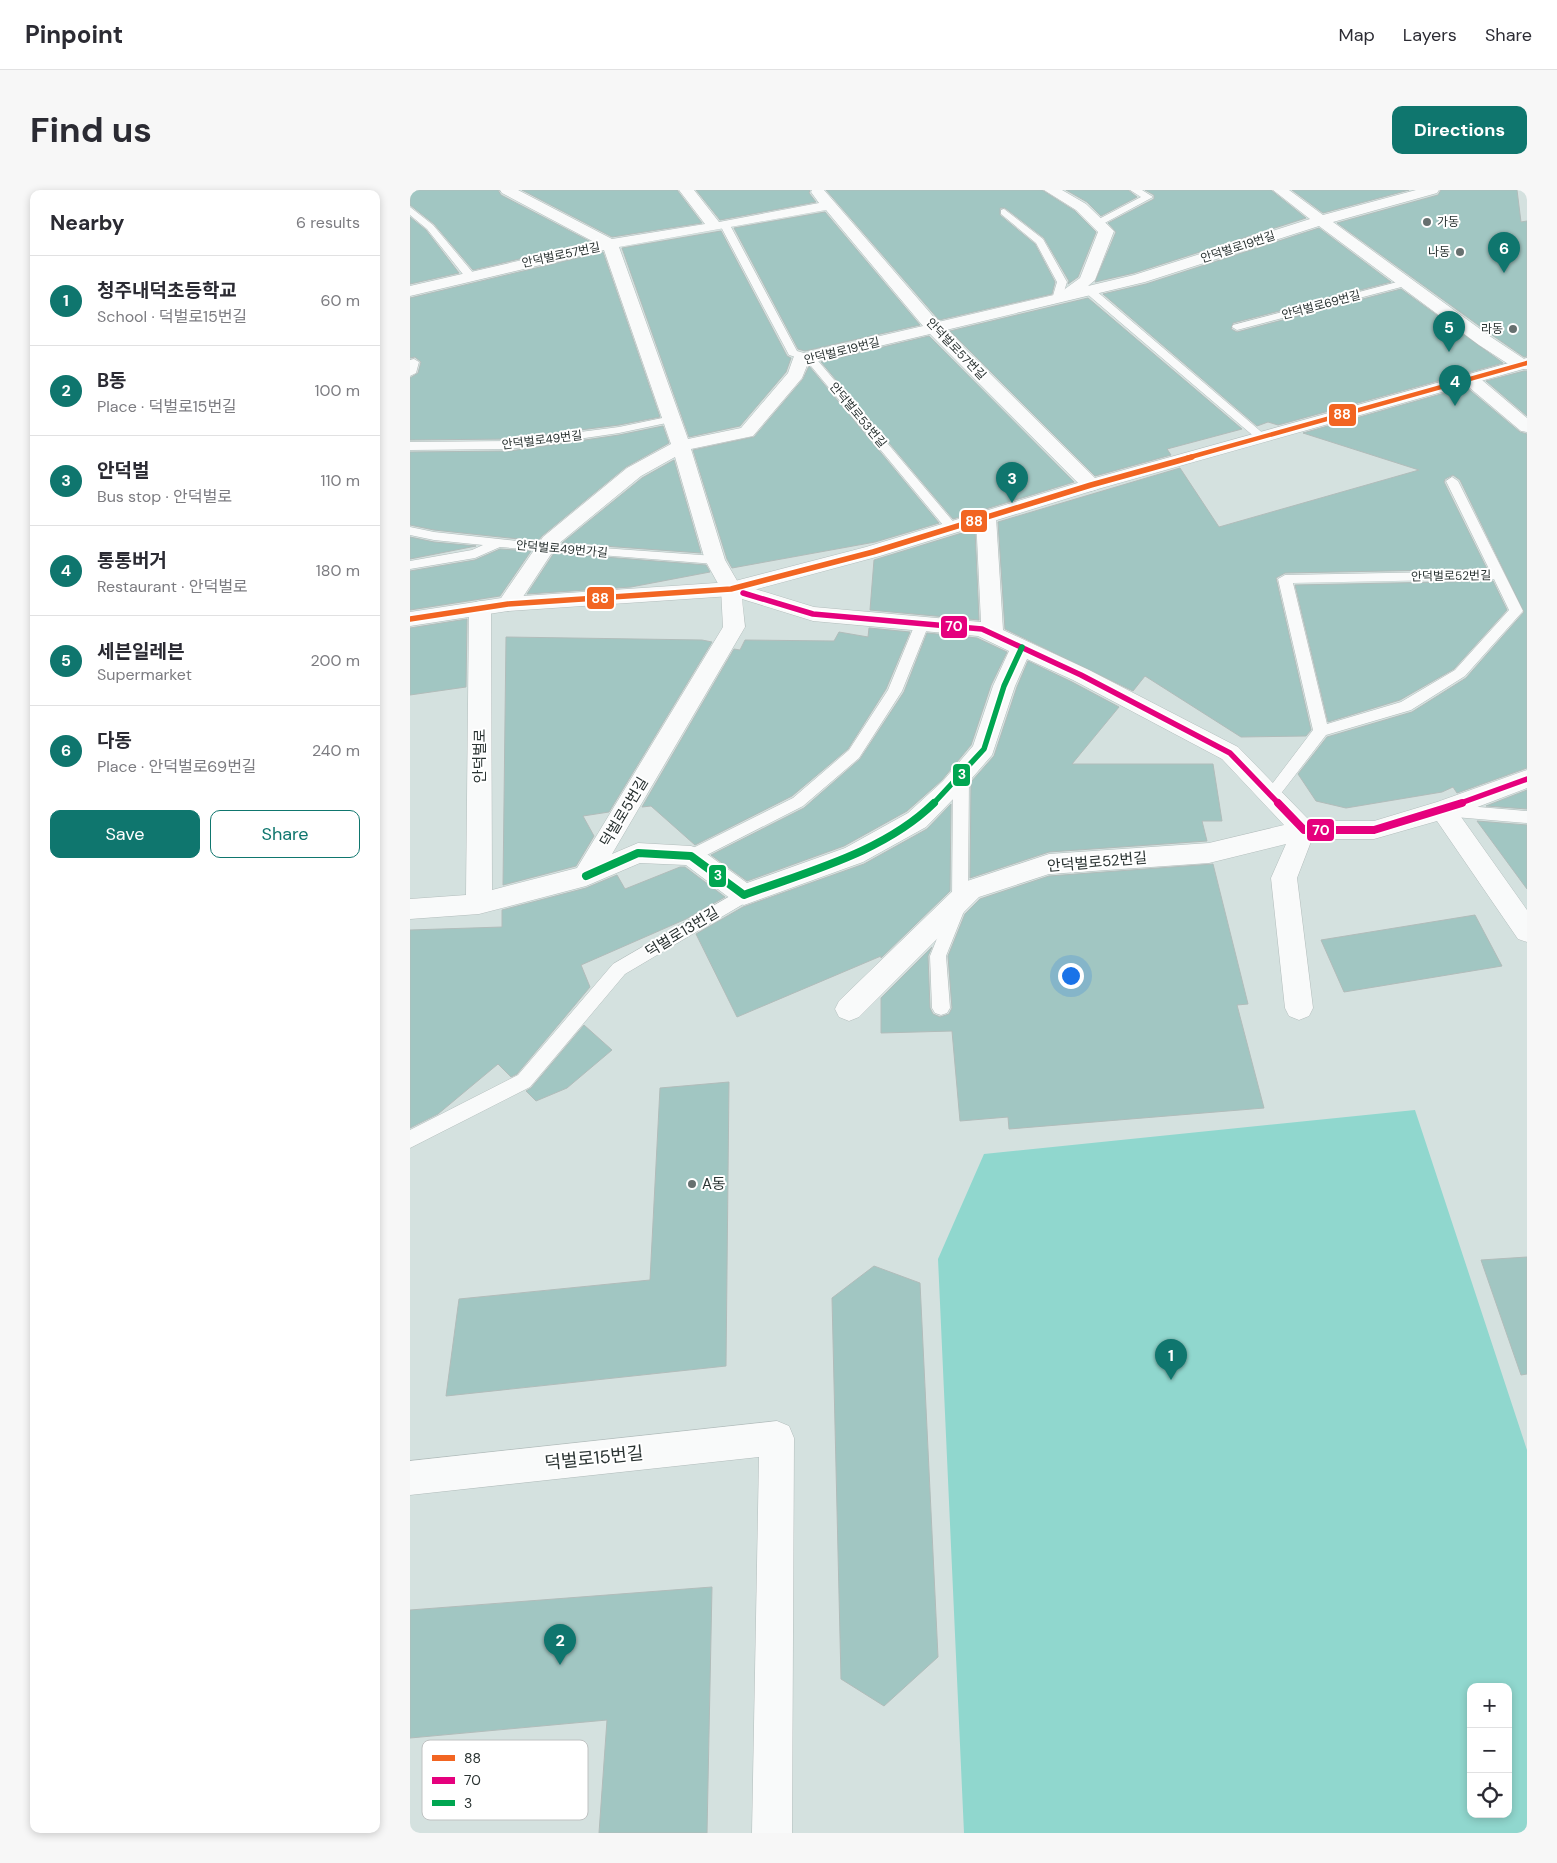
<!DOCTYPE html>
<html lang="en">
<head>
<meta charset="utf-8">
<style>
	:root { --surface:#fff; --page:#f7f7f7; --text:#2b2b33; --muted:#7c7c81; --line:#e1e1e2; --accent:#0f766e }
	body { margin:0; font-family:"DM Sans","Noto Sans KR",sans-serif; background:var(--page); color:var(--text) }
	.controls { position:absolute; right:15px; bottom:15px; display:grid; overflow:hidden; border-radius:10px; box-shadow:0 2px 8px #0003 }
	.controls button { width:45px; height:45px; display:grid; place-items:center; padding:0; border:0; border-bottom:1px solid var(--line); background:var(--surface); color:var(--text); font:25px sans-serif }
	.you { position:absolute; left:660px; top:785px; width:18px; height:18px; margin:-12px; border:4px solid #fff; border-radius:50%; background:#1a73e8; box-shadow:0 0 0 8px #1a73e833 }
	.badge { display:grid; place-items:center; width:32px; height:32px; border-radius:50%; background:var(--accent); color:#fff; font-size:16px; font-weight:700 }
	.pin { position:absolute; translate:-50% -41px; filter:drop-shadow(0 1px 2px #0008) }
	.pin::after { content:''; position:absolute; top:26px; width:18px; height:15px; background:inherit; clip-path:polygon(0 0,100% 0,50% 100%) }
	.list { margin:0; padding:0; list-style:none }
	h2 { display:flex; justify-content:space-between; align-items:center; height:65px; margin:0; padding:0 20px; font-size:21px }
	h2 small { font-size:16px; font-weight:400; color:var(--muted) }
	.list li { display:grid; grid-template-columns:32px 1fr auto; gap:15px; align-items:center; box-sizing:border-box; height:90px; padding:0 20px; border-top:1px solid var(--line) }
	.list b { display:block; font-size:19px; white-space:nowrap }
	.list p { margin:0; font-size:16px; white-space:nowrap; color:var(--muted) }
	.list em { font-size:16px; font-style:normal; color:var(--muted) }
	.actions { display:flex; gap:10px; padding:15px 20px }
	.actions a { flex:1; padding:11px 0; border:1px solid var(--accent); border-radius:10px; text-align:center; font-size:18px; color:var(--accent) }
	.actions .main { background:var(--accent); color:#fff }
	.icon { flex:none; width:28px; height:28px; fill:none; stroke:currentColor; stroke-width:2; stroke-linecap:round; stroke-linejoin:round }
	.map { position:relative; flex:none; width:1117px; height:1643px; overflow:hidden; border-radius:10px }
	header { display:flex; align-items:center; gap:30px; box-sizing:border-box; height:70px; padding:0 25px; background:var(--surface); border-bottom:1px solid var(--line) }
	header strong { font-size:24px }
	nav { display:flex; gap:28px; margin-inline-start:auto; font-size:18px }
	.intro { display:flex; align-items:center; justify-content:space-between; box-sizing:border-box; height:120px; padding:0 30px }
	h1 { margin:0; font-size:35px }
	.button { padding:12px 22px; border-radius:10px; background:var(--accent); color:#fff; font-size:18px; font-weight:700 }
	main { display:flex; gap:30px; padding:0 30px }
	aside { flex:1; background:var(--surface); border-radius:10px; box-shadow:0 2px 8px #0003 }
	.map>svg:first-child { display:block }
</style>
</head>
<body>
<header>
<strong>Pinpoint</strong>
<nav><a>Map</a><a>Layers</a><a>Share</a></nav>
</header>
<div class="intro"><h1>Find us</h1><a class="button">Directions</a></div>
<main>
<aside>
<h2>Nearby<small>6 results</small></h2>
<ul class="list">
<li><span class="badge">1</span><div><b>청주내덕초등학교</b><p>School · 덕벌로15번길</p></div><em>60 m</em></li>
<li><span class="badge">2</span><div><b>B동</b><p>Place · 덕벌로15번길</p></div><em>100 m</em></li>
<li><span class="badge">3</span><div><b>안덕벌</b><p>Bus stop · 안덕벌로</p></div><em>110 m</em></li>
<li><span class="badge">4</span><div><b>통통버거</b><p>Restaurant · 안덕벌로</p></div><em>180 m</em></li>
<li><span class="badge">5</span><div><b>세븐일레븐</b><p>Supermarket</p></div><em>200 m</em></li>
<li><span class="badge">6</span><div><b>다동</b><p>Place · 안덕벌로69번길</p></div><em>240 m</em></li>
</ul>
<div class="actions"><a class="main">Save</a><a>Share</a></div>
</aside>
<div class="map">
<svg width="1117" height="1643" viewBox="0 0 1117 1643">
	<rect width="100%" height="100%" fill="#d4e1df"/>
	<path fill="#90d7ce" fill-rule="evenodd" d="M1005,920L1117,1260V1643H554L528,1069L574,964ZM1061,1497H1098V1624H1061Z"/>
	<g fill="#a1c6c2" stroke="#b1bcba">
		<polygon points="0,0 88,0 91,5 181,52 63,80 24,34 0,15"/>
		<polygon points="112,0 267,0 292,33 202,47"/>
		<polygon points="286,0 400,0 399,3 406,12 310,30"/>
		<polygon points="416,0 632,0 665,21 686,42 668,87 658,94 659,91 634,48 595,18 590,18 590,25 625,54 645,92 642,104 529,130"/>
		<polygon points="656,0 718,0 727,7 691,26 677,12"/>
		<polygon points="735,0 861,0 896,28 724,83 685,92 706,42 698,33 744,9 744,5"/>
		<polygon points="882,0 999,0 913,23"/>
		<polygon points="1031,0 1107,0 1111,32 1117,31 1117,166 1114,167 1082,145 927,33 1028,5"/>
		<polygon points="415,22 510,135 395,161 388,159 324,38"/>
		<polygon points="0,27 16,40 49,83 0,94"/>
		<polygon points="909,38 981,92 823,133 821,139 827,142 991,99 1093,173 868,235 858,232 847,236 693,104 736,94"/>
		<polygon points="311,41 377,166 381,168 376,182 330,236 279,247 212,58"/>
		<polygon points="193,62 250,227 209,235 100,249 0,250 0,188 8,183 11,172 5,167 0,168 0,108"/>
		<polygon points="678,108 832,239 757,259 761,265 685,286 540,141"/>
		<polygon points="519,146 664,292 543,329 411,172"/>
		<polygon points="399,176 529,333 465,352 322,378 317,369 283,260 344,247 393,189"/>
		<polygon points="1114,181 1117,181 1117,226 1076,191"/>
		<polygon points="1056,197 1110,242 1117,244 1117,578 1047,603 1043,597 1032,602 936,618 906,611 888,584 917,547 1002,522 1056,488 1114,422 1050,290 1043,285 1035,289 1034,292 1077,379 875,383 866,388 901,540 896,546 831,547 735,486 723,501 595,439 588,332 770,278 809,337 1009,280 893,243"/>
		<polygon points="253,236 259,253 216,277 132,346 128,351 24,340 0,335 0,262 100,261 209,245"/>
		<polygon points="264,270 291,363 152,353 232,288"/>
		<polygon points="565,339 569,430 460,420 464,370"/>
		<polygon points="0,347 24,352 66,356 0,369"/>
		<polygon points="90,359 121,361 90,406 0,420 0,381 65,370"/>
		<polygon points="144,363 296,375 300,382 221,397 117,404"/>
		<polygon points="1083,391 1097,420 1044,479 990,510 918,532 885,395"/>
		<polygon points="57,429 56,497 0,505 0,438"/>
		<polygon points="459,438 500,442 476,499 438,559 382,606 285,655 241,616 232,617 324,459 330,460 335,450 424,451 429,442 458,447"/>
		<polygon points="517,443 567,448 597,462 581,495 561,555 532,590 497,621 434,656 337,691 301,665 394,618 450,569 494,502"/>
		<polygon points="96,447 292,450 302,452 199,622 173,626 184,646 166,676 93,695"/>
		<polygon points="618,471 662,492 709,517 662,574 803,574 812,631 792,631 797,651 639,662 560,688 561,592 584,566 607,497"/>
		<polygon points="1117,600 1117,619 1076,616"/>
		<polygon points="541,614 540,701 471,768 471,766 327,827 286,744 333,717 454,674 517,639"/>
		<polygon points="1067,631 1117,635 1117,699"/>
		<polygon points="803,674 838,814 827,815 854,918 599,939 598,927 550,931 542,841 471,843 471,808 522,757 518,766 520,818 523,824 530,827 539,824 542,818 538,766 555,724 570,709 639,686"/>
		<polygon points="270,677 275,677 315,707 276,729 171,775 180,797 107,884 101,887 88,874 28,924 0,938 0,740 92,737 92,720 176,698 207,685 215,699"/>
		<polygon points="1065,725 1092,776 934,802 911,750"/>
		<polygon points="174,835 202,860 157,898 126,911 116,901 121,898"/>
		<polygon points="319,892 316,1176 36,1206 49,1109 240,1090 250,898"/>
		<polygon points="1117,1067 1117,1184 1111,1185 1071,1070"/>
		<polygon points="464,1076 510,1093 528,1467 474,1516 431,1489 422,1108"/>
		<polygon points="302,1397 297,1643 189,1643 197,1530 0,1548 0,1420"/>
	</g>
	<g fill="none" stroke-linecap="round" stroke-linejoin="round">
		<defs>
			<g id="lane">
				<polygon points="720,0 732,0 743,7 691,35 685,35 685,31 731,7"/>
				<polygon points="0,17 23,35 64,84 64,88 56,88 17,39 0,25"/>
				<polygon points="594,19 633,49 657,92 651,111 647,112 642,109 647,92 626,53 591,24 591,20"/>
				<polygon points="315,32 320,35 387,161 404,166 546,335 548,338 546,341 538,341 396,170 379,165 310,35"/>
				<polygon points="995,90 999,91 999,95 827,140 822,137 823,135"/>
				<polygon points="680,98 684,99 855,245 857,247 855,249 847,249 676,103 675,101"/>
				<polygon points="4,169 9,172 6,183 0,186 0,170"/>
				<polygon points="262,226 268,229 266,231 209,243 100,259 0,260 0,252 100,251 209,237"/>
				<path d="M1042,287L1048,291L1113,421L1055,486L1001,520L916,545L866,610L861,612L856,610L853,606L856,602L903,540L868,389L875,385L1080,381L1036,291ZM1084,389L1099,420L1045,480L991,512L917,534L883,393Z"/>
				<polygon points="0,337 24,342 136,354 305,366 311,370 305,374 90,357 65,368 0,379 0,371 62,360 73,355 24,350 0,345"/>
				<polygon points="512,429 517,431 519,434 492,501 449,568 393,616 287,670 281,672 275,670 273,666 275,662 383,608 439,560 478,500 505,434 507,431"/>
				<polygon points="551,579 556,581 559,585 558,711 536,766 540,818 537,823 531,825 525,823 522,818 520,766 542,711 543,585 546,581"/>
				<polygon points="1033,614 1117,621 1117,633 1033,626 1028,624 1025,620 1028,616"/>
				<polygon points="334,698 340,700 342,705 340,710 215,784 120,897 0,958 0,940 108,885 203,774"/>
			</g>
			<g id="street">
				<path d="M90,0H108L202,49L295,34L269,0H284L309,32L409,13L401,2L402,0H414L528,132L648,104L670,88L688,42L666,20L634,0H652L676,14L704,41L685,90L678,96L724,85L900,29L863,0H879L913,25L1006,0H1029L1027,3L923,32L1081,147L1117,171V179H1106L1069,155L909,36L735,92L536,140L688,291L691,295L688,299L681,301L674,299L520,144L398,173L392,188L343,246L281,259L315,370L329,394L404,417L571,432L566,327L569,323L576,321L583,323L586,327L593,440L679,480L828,557L900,631H964L1027,612L1117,580V598L1049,624L1117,720V752L1108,749L1027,631L964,649H902L887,688L903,818L899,826L889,830L879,826L875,818L861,688L876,654L799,673L639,684L569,707L449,827L439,831L429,827L425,819L429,811L551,693L639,664L799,653L874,635L812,569L663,490L617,469L605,496L582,565L549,603L516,637L453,672L334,715L325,712L276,675L230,673L176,696L69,724L0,729V709L56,705L59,418L63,413L70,411L77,413L81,418L82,700L167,678L313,437L311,399L295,370L265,267L231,286L147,355L105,419L98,421L91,419L87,414L133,347L217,278L261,254L194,60L0,106V96L186,53L92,3ZM416,20L513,136L384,166L378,183L331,238L278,249L209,57ZM332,409L403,431L568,446L599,461L583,496L563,556L533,591L498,623L435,658L337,693L290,659L281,656L228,653L202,664L335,437Z"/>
				<polygon points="1060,184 1066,185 1117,228 1117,242 1111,241 1054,193 1051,189 1054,185"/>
				<polygon points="367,1231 379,1236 384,1248 382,1643 342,1643 349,1267 0,1305 0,1271"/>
			</g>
			<polygon id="secondary" points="1117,168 1117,178 688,299 470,366 321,406 98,421 0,436 0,422 98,407 321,392 456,357 674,291"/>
		</defs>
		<use href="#lane" stroke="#b3bdbc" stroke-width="1"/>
		<use href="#street" stroke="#b3bdbc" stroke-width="1"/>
		<use href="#secondary" stroke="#b3bdbc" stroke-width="1"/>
		<use href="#lane" fill="#f9fafa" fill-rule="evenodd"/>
		<use href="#street" fill="#f9fafa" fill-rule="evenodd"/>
		<use href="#secondary" fill="#f9fafa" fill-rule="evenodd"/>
		<defs>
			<polyline id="bus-1-far1" points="777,268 1117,173"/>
			<polyline id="bus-1" points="0,429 98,414 321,399 463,362 681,295 782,267"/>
			<g id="bus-2-far1">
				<polyline points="333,403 403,424 572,439 671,485 820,563 869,614"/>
				<polyline points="1048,614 1117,589"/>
			</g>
			<polyline id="bus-2" points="868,613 894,640 964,640 1052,613"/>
			<polyline id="bus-3-far1" points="523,614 574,559 594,496 612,457"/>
			<path id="bus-3" d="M176,686L228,663L281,666L334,705C399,681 474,662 524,613"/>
		</defs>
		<use href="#bus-1-far1" stroke="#fff" stroke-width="7"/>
		<use href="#bus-1" stroke="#fff" stroke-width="9"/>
		<use href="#bus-2-far1" stroke="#fff" stroke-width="9"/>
		<use href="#bus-2" stroke="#fff" stroke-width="11"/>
		<use href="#bus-3-far1" stroke="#fff" stroke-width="9"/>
		<use href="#bus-3" stroke="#fff" stroke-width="11"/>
		<use href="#bus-1-far1" stroke="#f26522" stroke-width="4.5"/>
		<use href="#bus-1" stroke="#f26522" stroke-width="5.5"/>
		<use href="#bus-2-far1" stroke="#e5007d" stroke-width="5.5"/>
		<use href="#bus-2" stroke="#e5007d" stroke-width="8"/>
		<use href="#bus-3-far1" stroke="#00a651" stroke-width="5.5"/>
		<use href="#bus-3" stroke="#00a651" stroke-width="8"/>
	</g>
	<g fill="#66706f" stroke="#fff" stroke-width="2">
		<circle cx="1017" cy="32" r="5"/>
		<circle cx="1050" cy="62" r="5"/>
		<circle cx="1103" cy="139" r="5"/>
		<circle cx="282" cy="994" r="5"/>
	</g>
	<g text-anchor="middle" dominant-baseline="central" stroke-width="4" stroke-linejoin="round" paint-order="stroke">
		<g font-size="12" fill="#2a3332" stroke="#fff" text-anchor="end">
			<text x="1027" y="32" text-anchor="start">가동</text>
			<text x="1040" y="62">나동</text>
			<text x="1093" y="139">라동</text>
		</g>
		<g font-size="12" fill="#2a3332" stroke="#fff">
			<text transform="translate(828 57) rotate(-18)">안덕벌로19번길</text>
			<text transform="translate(151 65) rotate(-12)">안덕벌로57번길</text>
			<text transform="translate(911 115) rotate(-15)">안덕벌로69번길</text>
			<text transform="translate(546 159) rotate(46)">안덕벌로57번길</text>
			<text transform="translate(432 161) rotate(-14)">안덕벌로19번길</text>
			<text transform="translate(448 225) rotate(50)">안덕벌로53번길</text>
			<text transform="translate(132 250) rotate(-7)">안덕벌로49번길</text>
			<text transform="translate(152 359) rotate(5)">안덕벌로49번가길</text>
			<text transform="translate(1041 386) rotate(-1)">안덕벌로52번길</text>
		</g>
		<g font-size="15" fill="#2a3332" stroke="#fff">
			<text transform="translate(70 566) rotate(-90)">안덕벌로</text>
			<text transform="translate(214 622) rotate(-59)">덕벌로5번길</text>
			<text transform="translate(687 672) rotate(-5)">안덕벌로52번길</text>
			<text transform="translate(272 742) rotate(-31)">덕벌로13번길</text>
		</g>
		<g font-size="15" fill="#2a3332" stroke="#fff" text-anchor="start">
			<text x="292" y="994">A동</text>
		</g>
		<g font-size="18" fill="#2a3332" stroke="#fff">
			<text transform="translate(184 1268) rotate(-6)">덕벌로15번길</text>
		</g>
	</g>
	<rect x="12" y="1550" width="166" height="80" rx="8" fill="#fff" stroke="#bfc2c2" stroke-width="1"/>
	<rect x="22" y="1565" width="23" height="6" fill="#f26522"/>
	<rect x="22" y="1587" width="23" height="7" fill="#e5007d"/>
	<rect x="22" y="1610" width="23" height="6" fill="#00a651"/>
	<g font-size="14" fill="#2a3332">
		<text x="54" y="1573">88</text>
		<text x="54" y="1595">70</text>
		<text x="54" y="1618">3</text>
	</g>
	<g stroke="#fff" stroke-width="2">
		<rect x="918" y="213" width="29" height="24" rx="5" fill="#f26522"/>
		<rect x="550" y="319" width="28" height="24" rx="5" fill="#f26522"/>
		<rect x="176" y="396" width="29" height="24" rx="5" fill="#f26522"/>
		<rect x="530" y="425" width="28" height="24" rx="5" fill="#e5007d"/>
		<rect x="542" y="573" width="19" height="24" rx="5" fill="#00a651"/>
		<rect x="896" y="628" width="29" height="24" rx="5" fill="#e5007d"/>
		<rect x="298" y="674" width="19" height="24" rx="5" fill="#00a651"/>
	</g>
	<g font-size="14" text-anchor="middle" font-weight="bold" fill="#fff">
		<text x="932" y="229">88</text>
		<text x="564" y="336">88</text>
		<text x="190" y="413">88</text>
		<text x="544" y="441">70</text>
		<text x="552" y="589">3</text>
		<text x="911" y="645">70</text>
		<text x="308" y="690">3</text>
	</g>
</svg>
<div class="controls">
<button>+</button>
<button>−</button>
<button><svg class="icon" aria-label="locate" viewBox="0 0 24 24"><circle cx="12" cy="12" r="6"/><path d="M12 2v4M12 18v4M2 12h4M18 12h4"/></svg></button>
</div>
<div class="you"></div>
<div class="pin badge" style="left:761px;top:1190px">1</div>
<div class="pin badge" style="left:150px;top:1475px">2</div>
<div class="pin badge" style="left:602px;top:313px">3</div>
<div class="pin badge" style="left:1045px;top:216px">4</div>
<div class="pin badge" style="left:1039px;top:162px">5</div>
<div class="pin badge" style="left:1094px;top:83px">6</div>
</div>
</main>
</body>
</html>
